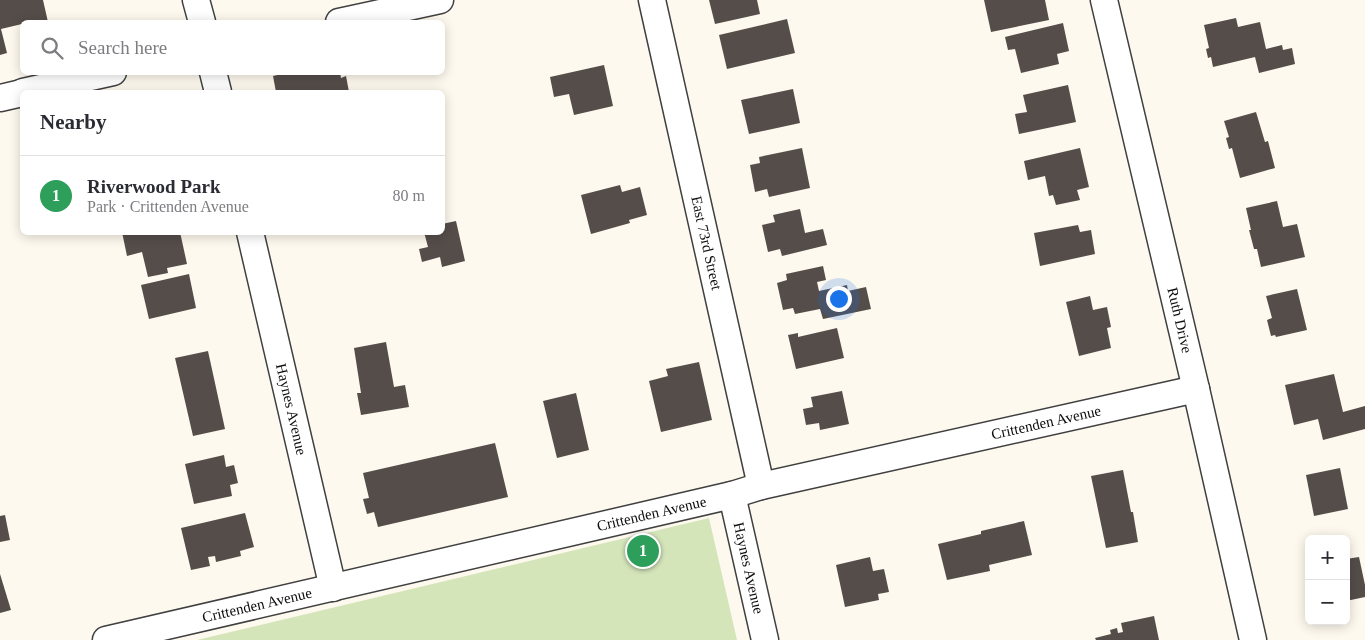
<!DOCTYPE html>
<html lang="en">
<head>
<meta charset="utf-8">
<style>
	:root { --surface:#fff; --page:#f7f7f7; --text:#2b2b33; --muted:#7c7c81; --line:#e1e1e2; --accent:#b2303f }
	body { margin:0; font-family:"Times New Roman",serif; background:var(--page); color:var(--text) }
	.controls { position:absolute; right:15px; bottom:15px; display:grid; overflow:hidden; border-radius:8px; box-shadow:0 2px 12px #0003 }
	.controls button { width:45px; height:45px; display:grid; place-items:center; padding:0; border:0; border-bottom:1px solid var(--line); background:var(--surface); color:var(--text); font:25px sans-serif }
	.you { position:absolute; left:838px; top:298px; width:18px; height:18px; margin:-12px; border:4px solid #fff; border-radius:50%; background:#1a73e8; box-shadow:0 0 0 8px #1a73e833 }
	.badge { display:grid; place-items:center; width:32px; height:32px; border-radius:50%; background:var(--accent); color:#fff; font-size:16px; font-weight:700 }
	.pin { position:absolute; translate:-50% -50%; border:2px solid #fff; box-shadow:0 1px 5px #0006 }
	.list { margin:0; padding:0; list-style:none }
	h2 { display:flex; justify-content:space-between; align-items:center; height:65px; margin:0; padding:0 20px; font-size:21px }
	h2 small { font-size:16px; font-weight:400; color:var(--muted) }
	.list li { display:grid; grid-template-columns:32px 1fr auto; gap:15px; align-items:center; box-sizing:border-box; height:80px; padding:0 20px; border-top:1px solid var(--line) }
	.list b { display:block; font-size:19px; white-space:nowrap }
	.list p { margin:0; font-size:16px; white-space:nowrap; color:var(--muted) }
	.list em { font-size:16px; font-style:normal; color:var(--muted) }
	.icon { flex:none; width:28px; height:28px; fill:none; stroke:currentColor; stroke-width:2; stroke-linecap:round; stroke-linejoin:round }
	.map { position:relative; flex:none; width:1365px; height:640px; overflow:hidden }
	.search { position:absolute; background:var(--surface); box-shadow:0 2px 12px #0003; left:20px; top:20px; width:425px; height:55px; display:flex; align-items:center; gap:12px; box-sizing:border-box; padding:0 18px; border-radius:8px; color:var(--muted); font-size:19px }
	.panel { position:absolute; background:var(--surface); box-shadow:0 2px 12px #0003; left:20px; top:90px; width:425px; height:145px; border-radius:8px }
	.map>svg:first-child { display:block }
</style>
</head>
<body>
<div class="map">
<svg width="1365" height="640" viewBox="0 0 1365 640">
	<rect width="100%" height="100%" fill="#fef9ee"/>
	<polygon fill="#d4e5ba" points="709,518 737,640 197,640"/>
	<g fill="#554d4a">
		<polygon points="0,0 43,0 48,22 22,22 22,24 1,29 7,53 0,55"/>
		<polygon points="709,0 757,0 760,14 715,24"/>
		<polygon points="984,0 1045,0 1049,20 991,32"/>
		<polygon points="1236,18 1238,27 1260,22 1266,49 1282,45 1283,50 1292,48 1295,64 1259,73 1255,57 1213,67 1211,57 1208,58 1206,49 1209,48 1204,25"/>
		<polygon points="787,19 795,53 727,69 719,35"/>
		<polygon points="1063,23 1069,51 1057,54 1059,64 1021,73 1015,49 1008,50 1005,37"/>
		<polygon points="604,65 613,106 574,115 569,94 554,97 550,77"/>
		<polygon points="291,72 340,72 341,78 346,76 349,92 276,92 273,76"/>
		<polygon points="1068,85 1076,122 1019,134 1015,114 1027,112 1023,95"/>
		<polygon points="793,89 800,123 749,134 741,100"/>
		<polygon points="1256,112 1265,142 1268,141 1275,168 1240,178 1232,148 1229,149 1226,138 1229,137 1224,121"/>
		<polygon points="802,148 810,188 769,197 767,189 755,192 750,165 760,163 759,157"/>
		<polygon points="1080,148 1089,187 1077,190 1080,200 1056,205 1053,195 1049,196 1045,176 1028,180 1024,161"/>
		<polygon points="620,185 622,192 640,187 647,215 629,220 630,223 591,234 581,195"/>
		<polygon points="1277,201 1283,227 1297,224 1305,257 1261,267 1257,249 1254,249 1249,230 1251,230 1246,208"/>
		<polygon points="800,209 805,233 823,229 827,245 782,256 780,249 768,252 762,225 775,222 773,215"/>
		<polygon points="456,221 465,261 442,267 440,257 422,262 419,249 428,247 424,232 442,232 442,224"/>
		<polygon points="1078,225 1080,232 1091,230 1095,254 1040,266 1034,233"/>
		<polygon points="122,232 180,232 187,264 167,268 168,273 148,277 142,252 127,256"/>
		<polygon points="823,266 826,280 817,282 819,291 847,285 848,291 866,287 871,309 823,319 820,309 795,314 793,308 783,310 777,283 787,280 786,274"/>
		<polygon points="189,274 196,308 149,319 141,285"/>
		<polygon points="1297,289 1307,330 1276,337 1275,335 1271,336 1267,320 1272,318 1266,296"/>
		<polygon points="1090,296 1093,310 1107,307 1111,327 1107,328 1111,348 1079,356 1066,302"/>
		<polygon points="837,328 844,358 796,369 788,335 798,333 798,337"/>
		<polygon points="386,342 394,387 405,385 409,407 361,415 357,393 361,393 354,348"/>
		<polygon points="208,351 225,429 193,436 175,358"/>
		<polygon points="699,362 712,420 661,432 649,381 668,376 666,369"/>
		<polygon points="1334,374 1343,412 1365,406 1365,429 1323,440 1318,419 1294,425 1285,385"/>
		<polygon points="842,391 849,424 820,430 819,423 806,425 803,409 813,407 811,397"/>
		<polygon points="576,393 589,450 557,458 543,401"/>
		<polygon points="495,443 508,497 378,527 374,512 367,514 363,499 369,498 363,473"/>
		<polygon points="224,455 226,467 234,465 238,483 230,485 232,496 194,504 185,464"/>
		<polygon points="1340,468 1348,509 1314,516 1306,475"/>
		<polygon points="1123,470 1131,512 1133,512 1138,542 1106,548 1091,476"/>
		<polygon points="245,513 254,547 240,551 241,556 216,562 215,556 208,557 210,566 191,570 181,528"/>
		<polygon points="5,515 10,540 0,542 0,516"/>
		<polygon points="1024,521 1032,555 989,565 990,571 947,580 938,544 981,534 981,531"/>
		<polygon points="870,557 873,571 884,569 889,592 878,594 879,600 845,607 836,565"/>
		<polygon points="1359,557 1365,585 1365,597 1346,601 1346,559"/>
		<polygon points="0,574 11,610 0,613"/>
		<polygon points="1154,616 1159,640 1096,640 1095,638 1111,634 1110,630 1117,628 1118,633 1123,632 1121,623"/>
	</g>
	<g fill="none" stroke-linecap="round" stroke-linejoin="round">
		<defs>
			<g id="minor">
				<polyline points="196,0 202,22"/>
				<path id="s1" d="M652,0L761,486"/>
				<path id="s2" d="M1104,0L1196,389L1253,640"/>
				<polyline points="339,22 440,0"/>
				<polyline points="213,72 218,92"/>
				<polyline points="23,92 113,72"/>
				<polyline points="0,98 22,93"/>
				<path id="s3" d="M250,232L333,588"/>
				<path id="s4" d="M732,495L765,640"/>
				<path id="s5" d="M106,640L732,495L761,486L1196,389"/>
			</g>
		</defs>
		<use href="#minor" stroke="#404040" stroke-width="29"/>
		<use href="#minor" stroke="#fff" stroke-width="26"/>
	</g>
	<g text-anchor="middle" dominant-baseline="central" stroke-width="5" stroke-linejoin="round" paint-order="stroke">
		<g font-size="15" fill="#0d0d0d" stroke="#fff">
			<text stroke="none"><textPath href="#s1" startOffset="249">East 73rd Street</textPath></text>
			<text stroke="none"><textPath href="#s2" startOffset="329">Ruth Drive</textPath></text>
			<text stroke="none"><textPath href="#s3" startOffset="182">Haynes Avenue</textPath></text>
			<text stroke="none"><textPath href="#s5" startOffset="965">Crittenden Avenue</textPath></text>
			<text stroke="none"><textPath href="#s5" startOffset="560">Crittenden Avenue</textPath></text>
			<text stroke="none"><textPath href="#s4" startOffset="75">Haynes Avenue</textPath></text>
			<text stroke="none"><textPath href="#s5" startOffset="155">Crittenden Avenue</textPath></text>
		</g>
	</g>
</svg>
<div class="controls">
<button>+</button>
<button>−</button>
</div>
<div class="you"></div>
<div class="pin badge" style="left:643px;top:551px;background:#2e9e5b">1</div>
<div class="search"><svg class="icon" aria-label="search" viewBox="0 0 24 24"><circle cx="10" cy="10" r="6"/><path d="M15 15l6 6"/></svg>Search here</div>
<section class="panel">
<h2>Nearby<small></small></h2>
<ul class="list">
<li><span class="badge" style="background:#2e9e5b">1</span><div><b>Riverwood Park</b><p>Park · Crittenden Avenue</p></div><em>80 m</em></li>
</ul>
</section>
</div>
</body>
</html>
